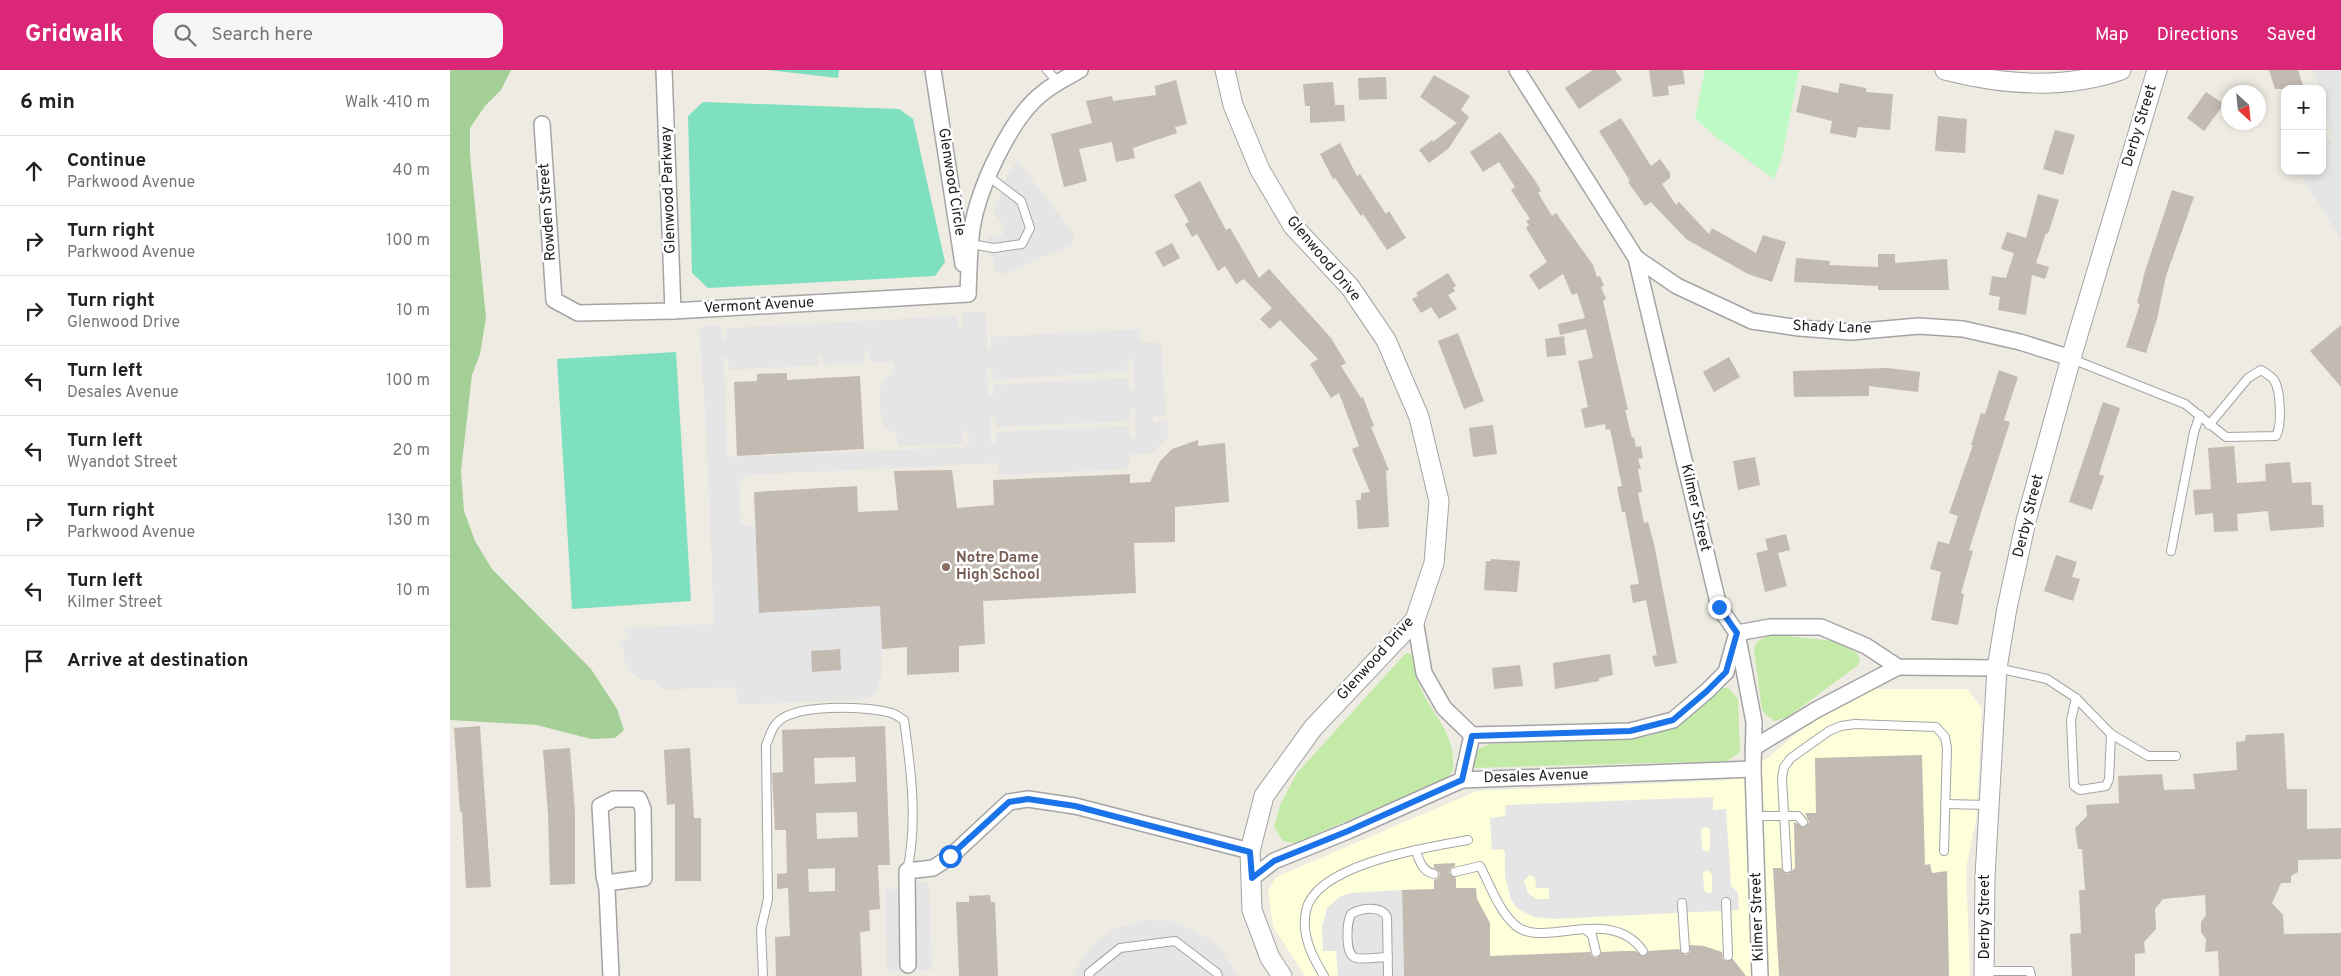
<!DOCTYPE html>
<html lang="en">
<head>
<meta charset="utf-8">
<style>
	:root { --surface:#fff; --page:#f6f6f6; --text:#222; --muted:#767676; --line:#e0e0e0; --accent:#db2777 }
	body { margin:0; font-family:Overpass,sans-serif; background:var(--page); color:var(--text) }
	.controls { position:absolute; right:15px; top:15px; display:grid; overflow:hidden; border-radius:10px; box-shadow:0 2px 8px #0003 }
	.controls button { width:45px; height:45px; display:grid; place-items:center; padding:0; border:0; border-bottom:1px solid var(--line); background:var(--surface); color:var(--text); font:25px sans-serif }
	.compass { position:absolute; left:1771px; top:15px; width:45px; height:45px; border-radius:50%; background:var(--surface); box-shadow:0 2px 8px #0003; rotate:153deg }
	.stop { position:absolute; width:15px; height:15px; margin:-11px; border:4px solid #1a73e8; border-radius:50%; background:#fff }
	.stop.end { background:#1a73e8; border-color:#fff; box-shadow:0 1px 5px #0008 }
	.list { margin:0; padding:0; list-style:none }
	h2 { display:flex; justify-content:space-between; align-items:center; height:65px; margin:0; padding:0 20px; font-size:21px }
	h2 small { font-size:16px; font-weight:400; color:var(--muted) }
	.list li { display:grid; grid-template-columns:32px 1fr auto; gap:15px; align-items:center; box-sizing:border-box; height:70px; padding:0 20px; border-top:1px solid var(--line) }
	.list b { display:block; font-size:19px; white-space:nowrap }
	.list p { margin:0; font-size:16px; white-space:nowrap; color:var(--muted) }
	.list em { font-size:16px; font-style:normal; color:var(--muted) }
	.icon { flex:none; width:28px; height:28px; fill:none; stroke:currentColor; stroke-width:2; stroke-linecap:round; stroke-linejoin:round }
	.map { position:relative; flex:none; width:1891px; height:906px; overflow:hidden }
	header { display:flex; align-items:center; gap:30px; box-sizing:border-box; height:70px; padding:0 25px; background:var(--accent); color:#fff }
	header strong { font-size:24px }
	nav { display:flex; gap:28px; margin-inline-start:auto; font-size:18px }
	.search { width:350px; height:45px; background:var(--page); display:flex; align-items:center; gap:12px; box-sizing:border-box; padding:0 18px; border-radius:15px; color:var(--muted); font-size:19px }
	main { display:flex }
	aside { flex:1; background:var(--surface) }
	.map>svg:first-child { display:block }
</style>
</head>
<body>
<header>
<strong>Gridwalk</strong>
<div class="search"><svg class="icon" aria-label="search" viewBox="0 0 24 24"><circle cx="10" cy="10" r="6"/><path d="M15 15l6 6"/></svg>Search here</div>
<nav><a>Map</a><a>Directions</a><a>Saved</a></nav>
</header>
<main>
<aside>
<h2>6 min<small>Walk · 410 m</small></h2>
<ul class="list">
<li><svg class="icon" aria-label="ahead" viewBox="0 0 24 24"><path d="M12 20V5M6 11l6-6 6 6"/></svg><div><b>Continue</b><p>Parkwood Avenue</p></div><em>40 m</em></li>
<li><svg class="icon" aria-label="right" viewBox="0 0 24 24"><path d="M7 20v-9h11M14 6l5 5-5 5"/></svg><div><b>Turn right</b><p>Parkwood Avenue</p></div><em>100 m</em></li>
<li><svg class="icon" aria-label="right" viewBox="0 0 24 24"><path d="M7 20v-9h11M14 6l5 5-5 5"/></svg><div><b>Turn right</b><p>Glenwood Drive</p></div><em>10 m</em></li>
<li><svg class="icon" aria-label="left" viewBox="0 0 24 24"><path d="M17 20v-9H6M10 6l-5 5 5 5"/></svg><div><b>Turn left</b><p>Desales Avenue</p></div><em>100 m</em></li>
<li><svg class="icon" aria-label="left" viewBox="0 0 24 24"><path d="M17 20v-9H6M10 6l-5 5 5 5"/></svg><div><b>Turn left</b><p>Wyandot Street</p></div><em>20 m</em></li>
<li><svg class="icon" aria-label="right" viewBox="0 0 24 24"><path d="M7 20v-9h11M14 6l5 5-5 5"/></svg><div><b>Turn right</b><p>Parkwood Avenue</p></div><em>130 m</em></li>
<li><svg class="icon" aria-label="left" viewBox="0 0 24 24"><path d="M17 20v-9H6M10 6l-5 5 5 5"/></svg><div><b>Turn left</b><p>Kilmer Street</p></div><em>10 m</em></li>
<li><svg class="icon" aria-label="arrive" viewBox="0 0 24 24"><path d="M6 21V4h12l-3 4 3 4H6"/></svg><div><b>Arrive at destination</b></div></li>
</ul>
</aside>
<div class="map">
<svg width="1891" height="906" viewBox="0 0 1891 906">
	<rect width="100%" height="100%" fill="#eeebe2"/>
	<polygon fill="#fdffdb" points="1416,619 1517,619 1532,638 1526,750 1516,798 1520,906 855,906 823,856 818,821 826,807 1027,721 1278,710 1319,687 1360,652"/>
	<g fill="#c4eaa7">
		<polygon points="1319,564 1384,571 1407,583 1410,590 1408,595 1338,647 1325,651 1317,646 1312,640 1304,580 1307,572"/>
		<path d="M956,583L961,584C964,594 965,605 969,614C981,646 1006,661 1003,700L996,709L845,773L833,771L824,757L830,735L847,703Z"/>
		<path d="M1273,618H1278L1288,629L1290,682L1277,691L1022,698L1026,680L1040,674L1196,667C1213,661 1229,655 1243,644C1252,635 1260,622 1273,618Z"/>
	</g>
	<polygon fill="#a4cf96" points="0,0 61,0 51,20 35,36 20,58 20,85 36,248 30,284 22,305 11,401 14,441 25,471 42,499 141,599 167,639 174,660 165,668 141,669 87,655 0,650"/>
	<polygon fill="#befac6" points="1255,0 1349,0 1332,87 1324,109 1266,67 1245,48"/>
	<g fill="#7ee0bf">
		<polygon points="318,0 389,0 388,8"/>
		<polygon points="253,32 449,39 463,49 495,192 485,206 258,218 242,203 238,46"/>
		<polygon points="226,282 241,531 122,539 107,289"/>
	</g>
	<g fill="#e5e5e5" fill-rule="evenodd">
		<polygon points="1864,0 1891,0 1891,169 1848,101 1872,101 1872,73 1883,69 1872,30 1872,19 1869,19"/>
		<polygon points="567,90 617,155 624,166 622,175 553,204 545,202 543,186 538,186 538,165 550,167 555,160 544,142 554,112"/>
		<path d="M535,241L538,280L541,278V267L689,259L690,272L711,273L716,346H704L702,350L704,353L717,350L718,367L709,375L704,383L680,385L679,399L549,405L548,393L299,405L294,407L289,414L291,454L294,456H305L310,543L413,537L429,527L432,579L431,607L426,622L422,627L414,629L287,635V620L284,617L212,620L203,610L193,611L180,602L175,592L173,578L169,575L171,569L179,570L181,567L172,558L264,554L256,358L249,257L271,255L272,268L274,270L277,267L276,258L507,246L508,256L511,258L513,253L512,243ZM414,281H417L419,283L420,292H444V303L436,308L430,317V342L435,357L446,365L448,376L512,374V362L515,361L518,362L519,375L517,377L277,387L274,288H278L279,300L369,295L368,285L371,283L374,295L414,293ZM680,288L683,291L684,319L682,321L679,319L678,308L543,315V327L538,324L537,299L539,298L543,300V310L678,301L677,292ZM681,338L685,339L686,365L683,369L680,367L679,356L546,362V373L541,374V345L545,346L546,357L680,351ZM389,579L391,600L362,602L361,581Z"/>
		<path d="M1263,727V740L1276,739L1281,816L1288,822L1289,840L1103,849L1084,847L1068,839L1061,830L1055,806V783L1053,779L1042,780L1040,748L1055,746L1056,735ZM1254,757L1259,758L1260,761V778L1258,782L1252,779L1251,760ZM1257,800L1262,804V821L1260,824L1254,821L1253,803ZM1080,805L1085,808L1086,818H1099V829H1086L1078,823L1074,811Z"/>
		<polygon points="477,812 479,817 482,900 437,901 435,819 453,819 455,813"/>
		<polygon points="952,820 954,906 888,906 886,881 873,881 872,857 877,838 891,826 901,823"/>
		<polygon points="694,850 723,851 747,862 764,873 774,883 787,906 623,906 632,888 646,872 665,859"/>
	</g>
	<g fill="#c3bab2" fill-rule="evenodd">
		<polygon points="1143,0 1165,0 1172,10 1129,39 1115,18"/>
		<polygon points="1199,0 1233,0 1235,14 1218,16 1219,25 1203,27"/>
		<polygon points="1819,0 1848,0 1854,19 1825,19"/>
		<polygon points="984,5 1020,26 1011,40 1019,47 999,78 979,93 969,80 982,70 983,72 1007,53 970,27"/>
		<polygon points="936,7 937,29 909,30 908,8"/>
		<polygon points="726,10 737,54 725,57 727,63 683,78 685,88 666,92 662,72 629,79 637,111 614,117 601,64 642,53 636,31 662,26 663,31 706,25 705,16"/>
		<polygon points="883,12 885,35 894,35 895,51 860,53 860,36 855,36 853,14"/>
		<polygon points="1390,13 1416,18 1416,22 1443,24 1440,60 1408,57 1406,68 1380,63 1382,51 1346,42 1352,15 1388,23"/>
		<polygon points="1756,22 1774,34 1754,61 1737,48"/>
		<polygon points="1488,46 1517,49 1515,83 1485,81"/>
		<polygon points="1171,48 1201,96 1210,89 1220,103 1220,108 1212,114 1226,135 1229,132 1259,164 1262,158 1306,183 1313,165 1336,172 1322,212 1298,204 1236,169 1201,132 1195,136 1178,112 1180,111 1149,61"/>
		<polygon points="1605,60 1625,65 1613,105 1593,99"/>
		<polygon points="1050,62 1086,112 1091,121 1088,123 1102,146 1106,143 1143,195 1147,207 1150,206 1154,216 1151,217 1156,229 1153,231 1178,340 1175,340 1182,368 1184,367 1186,377 1191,376 1193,388 1188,389 1191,399 1188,399 1192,422 1188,423 1194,453 1198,452 1204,474 1227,593 1205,597 1202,586 1207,585 1196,530 1183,533 1180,515 1189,514 1175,442 1172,442 1167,417 1172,416 1160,359 1156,360 1155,354 1135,358 1131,339 1138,337 1128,291 1143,288 1136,259 1110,265 1108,254 1135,248 1127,223 1122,225 1113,204 1089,220 1079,205 1097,192 1076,158 1079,155 1076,151 1080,149 1061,120 1065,117 1049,92 1033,102 1020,82"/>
		<polygon points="890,73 907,106 910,104 936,144 939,141 956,168 937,180 913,144 911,146 885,108 883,109 870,84"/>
		<polygon points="750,111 776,160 780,158 809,208 819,199 881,268 896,293 891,296 911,328 913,327 924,356 921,357 939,400 936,401 939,457 908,459 906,430 911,430 911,423 920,422 902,379 909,376 889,323 881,328 860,294 868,289 830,250 820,259 810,249 822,238 794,209 786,214 775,196 768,201 747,164 742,167 735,154 739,152 724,125"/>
		<polygon points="1722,120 1744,127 1716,206 1707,249 1696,283 1676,277 1690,234 1687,233 1695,201"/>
		<polygon points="1588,124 1609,130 1598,164 1596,163 1586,193 1599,197 1595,209 1582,205 1576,245 1548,240 1550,227 1539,225 1542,206 1556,208 1564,183 1551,179 1557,162 1576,168"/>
		<polygon points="722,173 730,188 713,197 705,182"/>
		<polygon points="1428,184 1445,184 1445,193 1497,189 1499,220 1428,220 1428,216 1344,212 1346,188 1380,191 1379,195 1428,197"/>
		<polygon points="998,203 1006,216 1003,218 1005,221 998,225 1007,239 989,249 981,237 971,243 962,229 968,226 966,223"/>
		<polygon points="1891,255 1891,317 1860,281"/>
		<polygon points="1008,263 1034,331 1014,339 988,271"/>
		<polygon points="1114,266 1116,285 1097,287 1095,269"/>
		<polygon points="1279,287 1290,307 1264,322 1253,302"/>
		<polygon points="1438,298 1470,302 1468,322 1419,316 1419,326 1344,327 1343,301"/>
		<polygon points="1549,300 1568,307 1554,350 1560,352 1519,480 1523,481 1511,523 1514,524 1508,555 1481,550 1491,502 1480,499 1488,471 1499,474 1508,446 1499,443 1523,375 1521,375 1531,343 1535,344"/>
		<polygon points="337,303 337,310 410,306 414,379 287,386 284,312 307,311 307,304"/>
		<polygon points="1653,332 1670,338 1649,404 1654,406 1642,440 1619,432"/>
		<polygon points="1043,355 1047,384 1023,387 1019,358"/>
		<polygon points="748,370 748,376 775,373 779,432 725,437 725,472 684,473 686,523 533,531 535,574 509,576 509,602 457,605 457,577 432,579 430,536 309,543 304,422 407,416 408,442 448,440 444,401 502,400 507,438 544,435 543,410 680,404 680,413 700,412 710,391 722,379"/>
		<polygon points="1784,376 1787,413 1816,411 1815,394 1840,392 1842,413 1861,412 1862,435 1873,435 1874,457 1820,461 1818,441 1787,444 1788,461 1764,462 1763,443 1745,445 1743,420 1761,419 1758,378"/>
		<polygon points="1305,387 1310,415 1288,420 1283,391"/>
		<polygon points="1336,464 1340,480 1328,483 1337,516 1315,522 1306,483 1318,480 1315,469"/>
		<polygon points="1606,485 1627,492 1622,507 1630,509 1623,531 1594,521"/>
		<polygon points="1041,489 1070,491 1067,522 1034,520 1036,491 1041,491"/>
		<polygon points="390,579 391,600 362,602 361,581"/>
		<polygon points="1160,584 1163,605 1149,608 1149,611 1105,619 1103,593"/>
		<polygon points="1070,595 1073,616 1044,619 1042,598"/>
		<polygon points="30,656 41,817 16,818 12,742 10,742 4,658"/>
		<path d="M435,656L440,795H428L430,839L419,840L420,861L410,862L412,906H326L325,867L340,866L338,818L327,819V804L337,803L336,760H325L322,703L333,702L332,660ZM405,687L406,712L365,714L364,688ZM407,742L408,767L367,769L366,743ZM385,798V821L359,822L358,799Z"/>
		<polygon points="1834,663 1837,719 1857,719 1857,759 1891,758 1891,789 1848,790 1848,802 1841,806 1841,813 1831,813 1822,833 1833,845 1834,864 1891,863 1891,906 1769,906 1768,881 1755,882 1756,869 1751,862 1751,852 1756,845 1755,825 1713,829 1705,839 1706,859 1694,872 1695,883 1685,884 1685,906 1622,906 1620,864 1631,863 1629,820 1635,820 1632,779 1628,779 1625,758 1637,746 1636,735 1669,733 1668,706 1712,704 1714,720 1745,719 1743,704 1787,700 1786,672 1795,671 1796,665"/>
		<polygon points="120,678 125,743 125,814 100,815 98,744 93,680"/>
		<polygon points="240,678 244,748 251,748 251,811 225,811 225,734 217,735 214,680"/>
		<polygon points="1472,685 1475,795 1480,794 1482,803 1497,801 1499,906 1329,906 1323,798 1331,798 1337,804 1345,798 1344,752 1354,757 1359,752 1355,743 1366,743 1365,688"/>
		<polygon points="1005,793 1005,796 1001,798 999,803 1006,808 1006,818 1026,818 1027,829 1040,853 1040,886 1140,882 1142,886 1147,888 1152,882 1173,881 1185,881 1194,886 1198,881 1229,879 1235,885 1240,882 1240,875 1254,876 1272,882 1273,889 1276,891 1283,889 1296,906 954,906 952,820 984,819 984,810 988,808 990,803 984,798 984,794"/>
		<polygon points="540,825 541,832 545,832 548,906 509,906 506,832 519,832 519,826"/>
	</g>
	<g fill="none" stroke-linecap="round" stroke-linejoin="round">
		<defs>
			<g id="service">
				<polyline points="597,0 609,13"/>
				<polyline points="521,174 544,178 572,174 580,158 571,131 538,106"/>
				<path d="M1622,289L1735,334L1776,367L1826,366C1832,356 1831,321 1824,310C1821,306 1816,303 1811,300L1798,308L1759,355"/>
				<polyline points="1721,481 1744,362 1750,345"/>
				<polyline points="1547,598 1597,609 1626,628 1661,664 1698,686 1726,686"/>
				<polyline points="1626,628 1621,650 1624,716 1630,720 1656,716 1659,709 1661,664"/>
				<polyline points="1495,734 1538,735"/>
				<polyline points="1304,746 1348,746 1353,752"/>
				<path d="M965,780C970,790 971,801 984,804"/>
				<polyline points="1337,798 1332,708 1334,697 1341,688 1379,661 1391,656 1405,654 1486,657 1495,667 1497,678 1494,781"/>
				<path d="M1005,802L1030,796C1040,815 1049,841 1065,855C1092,880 1160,834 1193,881"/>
				<polyline points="1276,832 1278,886"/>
				<polyline points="1232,833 1235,879"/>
				<polyline points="1136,860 1142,865 1146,882"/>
				<path d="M938,887C929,887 914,890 906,888C894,885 897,852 901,844C911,838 931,835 937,847L938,906"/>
				<polyline points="1535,901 1580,901 1581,906"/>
				<path d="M313,906L311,859L318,829L316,675C319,669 321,659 326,654C342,633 417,636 441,643C446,644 450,648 454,650C461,699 468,753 457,801"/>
				<polyline points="639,906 639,903 670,878 725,871 767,903 768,906"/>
				<path d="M874,906C862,886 851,865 856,841C865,794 979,777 1018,770"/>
			</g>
			<g id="minor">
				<polyline points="214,0 223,241"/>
				<polyline points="483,0 513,194"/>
				<polyline points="1067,0 1186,188 1269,537 1287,563 1304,652 1303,699 1310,906"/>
				<polyline points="92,54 104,230 128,243 223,241 518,224"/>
				<polyline points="1186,188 1227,216 1302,251 1349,258 1401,262 1469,256 1513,259 1570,272 1621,288"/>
				<path d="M518,224C519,202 519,180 522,159C528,119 561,46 594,22C605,13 618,7 630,0"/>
				<polyline points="965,550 974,603 994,638 1022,665"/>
				<polyline points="1022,665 1180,661 1223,650 1257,621 1276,602 1287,563 1320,557 1371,557 1416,576 1448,597 1547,598"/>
				<polyline points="1303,678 1366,640 1448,597"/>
				<polyline points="1012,710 1022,665"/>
				<polyline points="802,808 824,791 898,761 1012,710 1303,699"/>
				<polyline points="156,813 194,808 193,739 189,729 164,729 150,736 154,806 157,819 161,906"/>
				<polyline points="458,895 457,801 483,798 500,787 559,732 578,729 625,736 800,781"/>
			</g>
			<g id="tertiary">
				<polyline points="775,0 783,35 810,100 843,156 900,217 936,270 969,347 989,431 984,493 965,550 863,658 814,726 800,781 802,840 820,888 832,906"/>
				<path d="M1495,0C1554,15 1613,20 1671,0"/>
				<polyline points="1534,906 1535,806 1547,598 1557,538 1576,451 1621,288 1707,0"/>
			</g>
		</defs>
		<use href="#service" stroke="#a4a4a4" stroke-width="10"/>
		<use href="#minor" stroke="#a4a4a4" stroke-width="18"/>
		<use href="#tertiary" stroke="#a4a4a4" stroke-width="21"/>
		<use href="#service" stroke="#fff" stroke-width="8"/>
		<use href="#minor" stroke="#fff" stroke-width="15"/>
		<use href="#tertiary" stroke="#fff" stroke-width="19"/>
	</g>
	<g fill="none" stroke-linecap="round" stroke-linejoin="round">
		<polyline stroke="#1a73e8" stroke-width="6" points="500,786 559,732 578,729 625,736 800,782 802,808 824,791 898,761 1012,710 1022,666 1180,661 1223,650 1257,621 1276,602 1287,563 1269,537"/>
	</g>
	<circle fill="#8d6e63" stroke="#fff" stroke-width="2" cx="496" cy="497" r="5"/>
	<g text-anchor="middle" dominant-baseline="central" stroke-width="5" stroke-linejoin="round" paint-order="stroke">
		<g font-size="15" fill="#1d1d1d" stroke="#fff">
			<text transform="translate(1690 56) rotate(-73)">Derby Street</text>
			<text transform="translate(501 112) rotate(81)">Glenwood Circle</text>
			<text transform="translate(219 120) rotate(-92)">Glenwood Parkway</text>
			<text transform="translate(98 142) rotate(-94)">Rowden Street</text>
			<text transform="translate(873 189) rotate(50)">Glenwood Drive</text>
			<text transform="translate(309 236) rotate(-3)">Vermont Avenue</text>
			<text transform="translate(1382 258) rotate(2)">Shady Lane</text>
			<text transform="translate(1245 438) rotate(77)">Kilmer Street</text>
			<text transform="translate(1579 446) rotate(-76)">Derby Street</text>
			<text transform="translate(926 589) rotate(-48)">Glenwood Drive</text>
			<text transform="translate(1086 707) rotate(-2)">Desales Avenue</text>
			<text transform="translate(1308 847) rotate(-92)">Kilmer Street</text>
			<text transform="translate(1535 847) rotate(-90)">Derby Street</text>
		</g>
		<g font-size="15" font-weight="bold" fill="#785e54" stroke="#fff" text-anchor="start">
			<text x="506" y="488">Notre Dame<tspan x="506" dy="17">High School</tspan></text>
		</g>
	</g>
</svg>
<div class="controls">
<button>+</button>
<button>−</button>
</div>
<svg class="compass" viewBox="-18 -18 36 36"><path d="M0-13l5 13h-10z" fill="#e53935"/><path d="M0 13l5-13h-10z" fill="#767676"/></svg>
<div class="stop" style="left:500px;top:786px"></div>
<div class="stop end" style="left:1269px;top:537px"></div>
</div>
</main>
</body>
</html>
